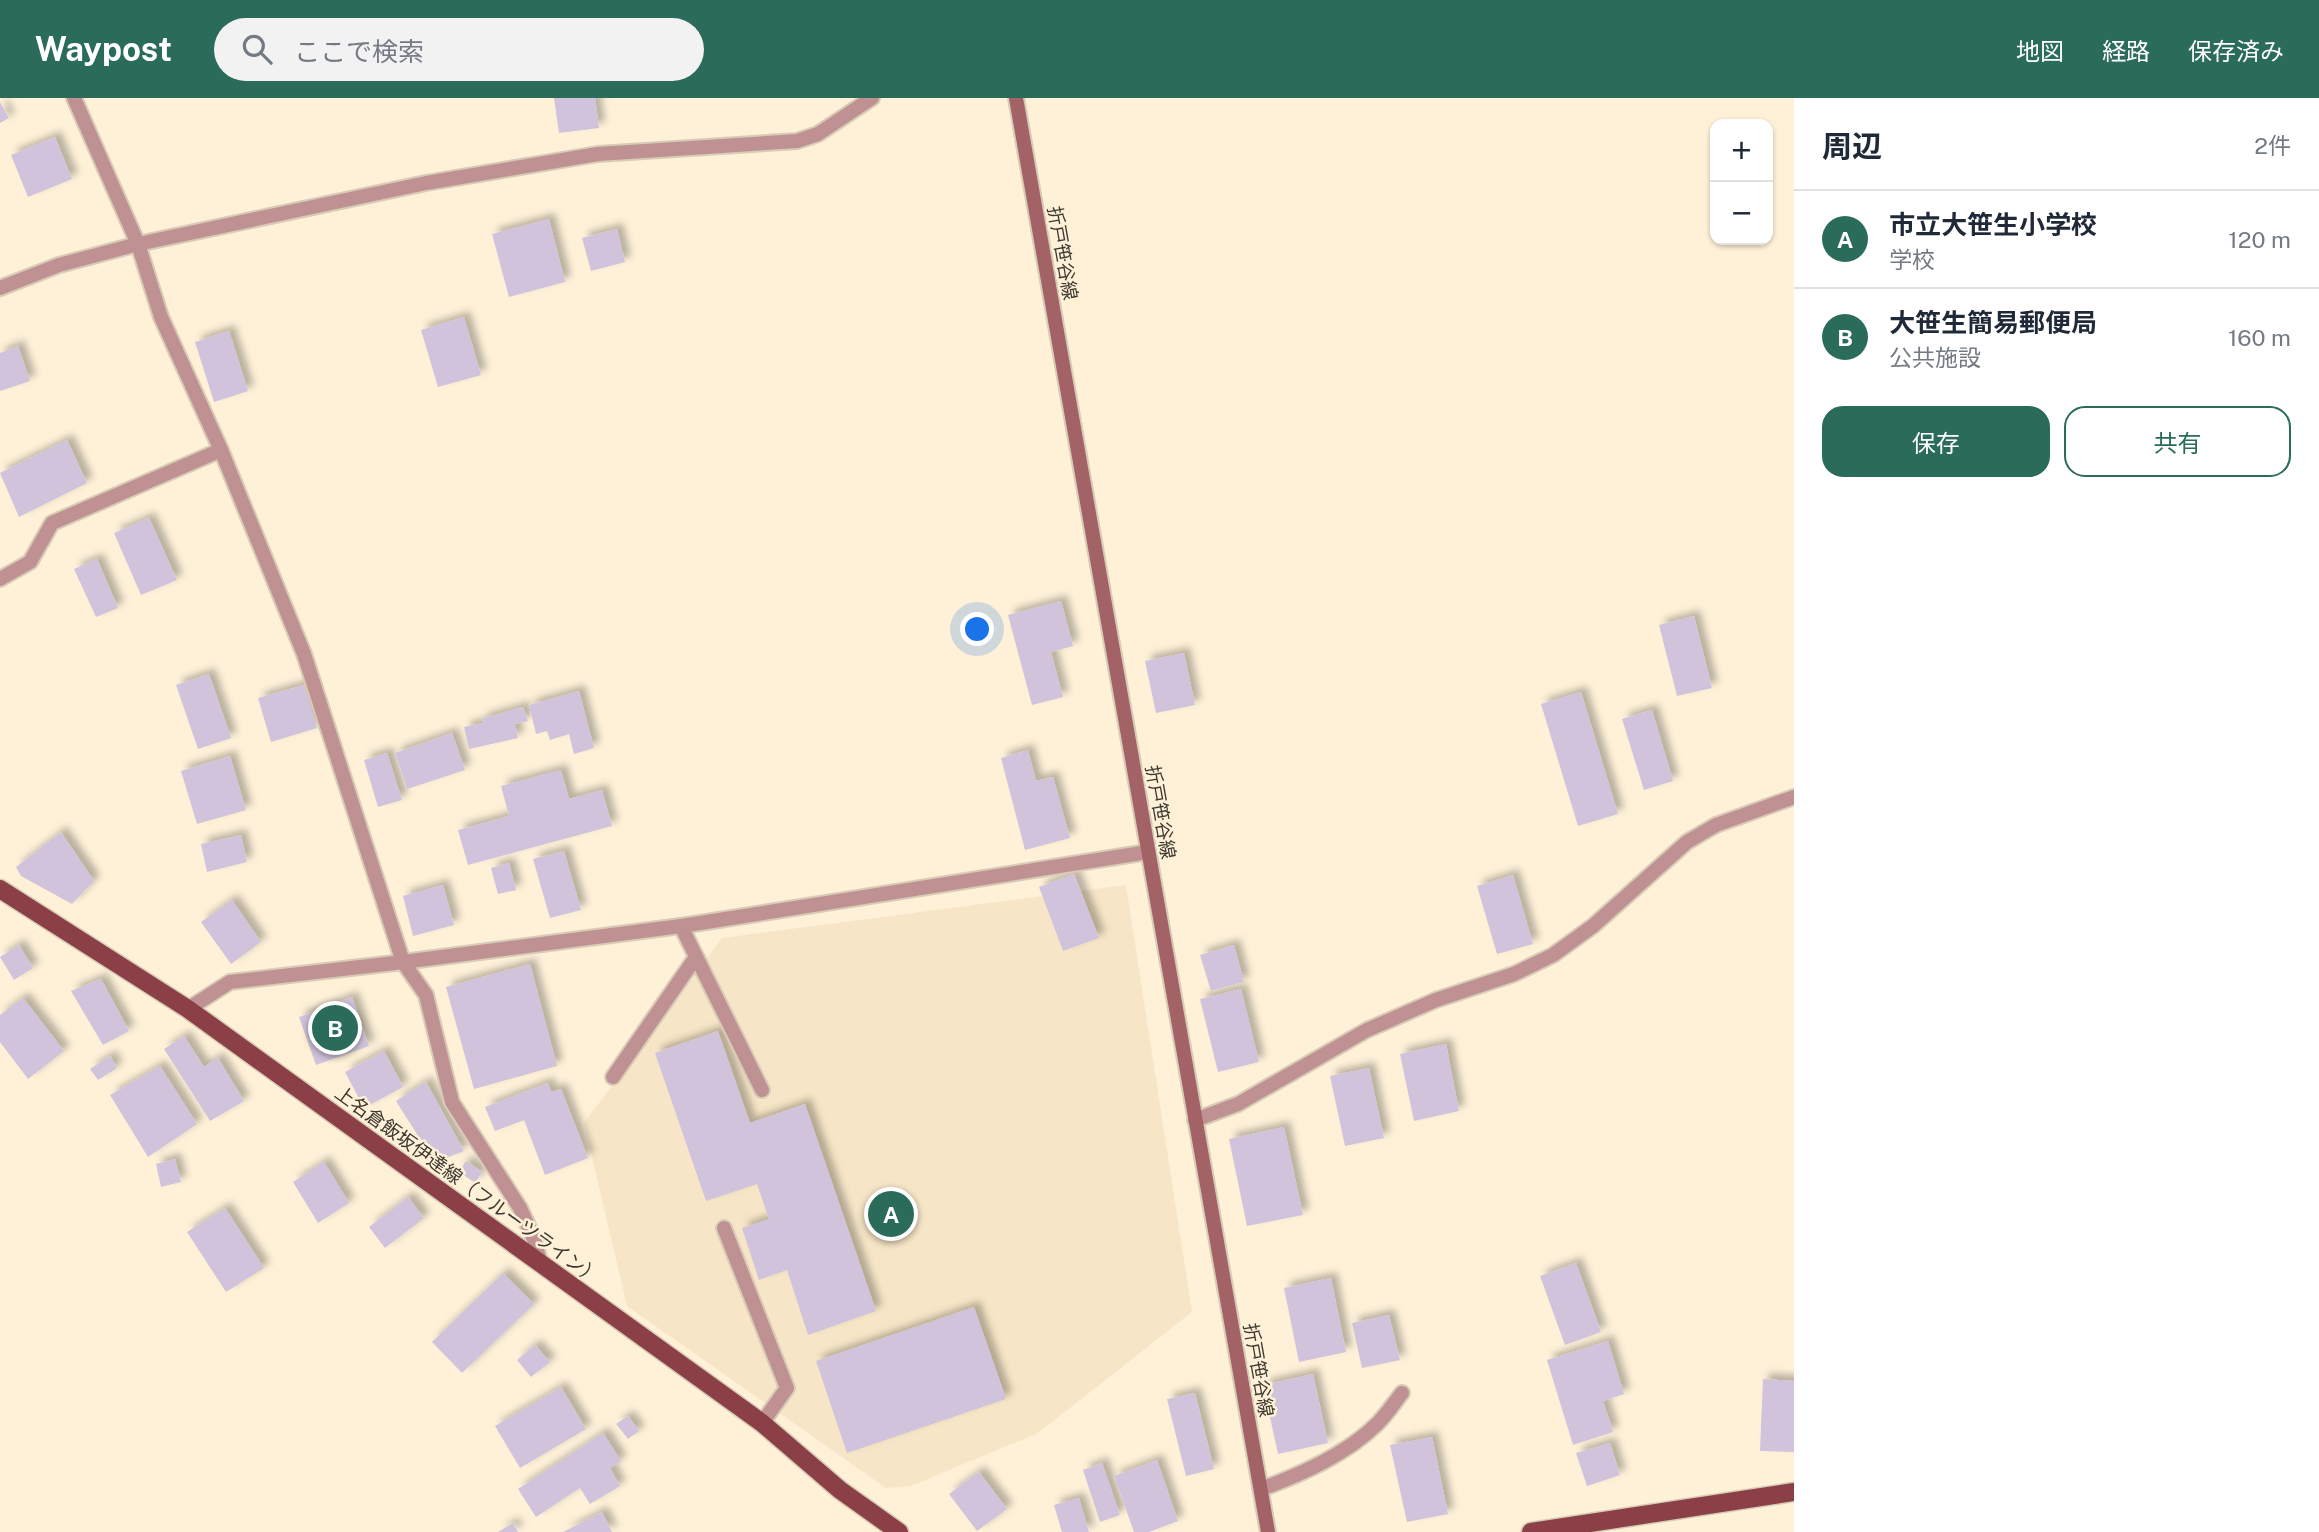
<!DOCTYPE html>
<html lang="ja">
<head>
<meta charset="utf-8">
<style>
	:root { --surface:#fff; --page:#f2f2f3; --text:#1f2937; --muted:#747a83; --line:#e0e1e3; --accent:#2a6b59 }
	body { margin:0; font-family:"Public Sans","Noto Sans JP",sans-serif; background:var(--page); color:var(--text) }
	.controls { position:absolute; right:21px; top:21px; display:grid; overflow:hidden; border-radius:14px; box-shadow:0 2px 5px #0004 }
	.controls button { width:63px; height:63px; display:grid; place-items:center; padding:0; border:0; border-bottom:2px solid var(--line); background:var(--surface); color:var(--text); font:35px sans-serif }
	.you { position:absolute; left:978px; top:532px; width:24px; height:24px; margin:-18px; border:5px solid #fff; border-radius:50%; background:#1a73e8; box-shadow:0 0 0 10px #1a73e833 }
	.badge { display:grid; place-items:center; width:46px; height:46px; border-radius:50%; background:var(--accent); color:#fff; font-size:23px; font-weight:700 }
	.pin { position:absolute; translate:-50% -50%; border:4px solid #fff; box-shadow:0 2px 7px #0006 }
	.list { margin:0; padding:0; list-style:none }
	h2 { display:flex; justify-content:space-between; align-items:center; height:91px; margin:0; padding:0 28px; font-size:30px }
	h2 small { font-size:23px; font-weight:400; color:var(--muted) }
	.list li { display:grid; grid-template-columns:46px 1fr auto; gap:21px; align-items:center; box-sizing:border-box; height:98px; padding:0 28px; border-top:2px solid var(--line) }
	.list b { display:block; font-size:26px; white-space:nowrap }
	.list p { margin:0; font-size:23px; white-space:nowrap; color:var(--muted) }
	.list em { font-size:23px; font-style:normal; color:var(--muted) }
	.actions { display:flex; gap:14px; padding:21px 28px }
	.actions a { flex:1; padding:16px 0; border:2px solid var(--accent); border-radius:21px; text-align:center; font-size:24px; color:var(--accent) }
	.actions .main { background:var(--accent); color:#fff }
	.icon { flex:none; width:38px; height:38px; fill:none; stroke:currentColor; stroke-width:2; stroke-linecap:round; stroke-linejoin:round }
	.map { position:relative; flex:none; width:1794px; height:1434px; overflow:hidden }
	header { display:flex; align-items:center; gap:42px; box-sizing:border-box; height:98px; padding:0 35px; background:var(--accent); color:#fff }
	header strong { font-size:33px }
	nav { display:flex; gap:38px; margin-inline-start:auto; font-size:24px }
	.search { width:490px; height:63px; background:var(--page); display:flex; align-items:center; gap:18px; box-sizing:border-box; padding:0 24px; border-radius:38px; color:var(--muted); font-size:26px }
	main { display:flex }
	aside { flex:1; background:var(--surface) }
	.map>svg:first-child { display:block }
</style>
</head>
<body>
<header>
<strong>Waypost</strong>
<div class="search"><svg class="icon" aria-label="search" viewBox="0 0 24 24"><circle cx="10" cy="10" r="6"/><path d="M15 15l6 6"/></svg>ここで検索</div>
<nav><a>地図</a><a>経路</a><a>保存済み</a></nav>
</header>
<main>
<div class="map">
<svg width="1794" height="1434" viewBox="0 0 1794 1434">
	<defs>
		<filter id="shadow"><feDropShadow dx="6" dy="-6" stdDeviation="3.5" flood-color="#0004"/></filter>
	</defs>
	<rect width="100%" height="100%" fill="#fef1d8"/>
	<polygon fill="#f6e6c7" points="1126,787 1192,1214 1038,1335 911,1388 886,1390 627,1208 584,1025 722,840"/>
	<g fill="#d0c3db" filter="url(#shadow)">
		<polygon points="554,0 595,0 599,30 559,35"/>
		<polygon points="0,4 9,20 0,25"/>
		<polygon points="55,39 72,81 28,99 11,57"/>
		<polygon points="549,121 565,184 509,199 492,136"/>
		<polygon points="617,131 625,164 591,173 582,140"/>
		<polygon points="464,219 481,277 438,289 421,232"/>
		<polygon points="229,233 248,293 214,304 195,244"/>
		<polygon points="18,248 30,283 0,293 0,255"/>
		<polygon points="67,342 87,385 19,419 0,375"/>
		<polygon points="149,420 177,482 141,497 114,435"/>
		<polygon points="97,461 118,510 96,519 74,471"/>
		<polygon points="1061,503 1073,548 1051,554 1063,599 1032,607 1008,517"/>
		<polygon points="1694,518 1712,590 1677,598 1659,527"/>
		<polygon points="1184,555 1195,607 1156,615 1145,563"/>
		<polygon points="209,576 231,640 198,651 176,587"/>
		<polygon points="304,587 317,630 271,644 258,600"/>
		<polygon points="579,593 594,650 574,656 569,636 550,642 547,633 536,636 529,607"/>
		<polygon points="1581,594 1618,716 1578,728 1541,606"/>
		<polygon points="523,609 528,623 515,626 518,640 469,651 464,629 483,625 481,621"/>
		<polygon points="1652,612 1673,683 1644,692 1622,621"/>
		<polygon points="452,635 465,672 407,691 395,655"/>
		<polygon points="1028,652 1036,683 1053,679 1070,740 1025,752 1001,660"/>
		<polygon points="387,655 402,702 378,709 364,662"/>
		<polygon points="230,658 246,712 197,726 181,673"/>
		<polygon points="561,672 569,701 602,692 612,728 468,767 458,732 509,718 501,688"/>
		<polygon points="61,734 94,783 72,806 21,778 16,769"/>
		<polygon points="241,737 247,764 207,774 201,746"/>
		<polygon points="564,753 581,812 550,820 533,761"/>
		<polygon points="509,765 516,792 498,796 491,770"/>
		<polygon points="1074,776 1099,840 1063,853 1039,789"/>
		<polygon points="1513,777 1533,846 1497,856 1477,788"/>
		<polygon points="443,787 454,827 413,838 403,798"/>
		<polygon points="232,802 261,844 231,866 201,824"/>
		<polygon points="19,847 33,870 14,882 0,859"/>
		<polygon points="1234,847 1244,884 1211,893 1200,857"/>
		<polygon points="530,866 557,968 474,991 446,889"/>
		<polygon points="101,881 129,933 103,947 71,893"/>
		<polygon points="1241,891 1259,964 1218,974 1200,901"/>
		<polygon points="352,899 369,948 316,967 299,919"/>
		<polygon points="23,900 64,953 28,981 0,944 0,917"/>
		<polygon points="718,933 750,1025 805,1006 876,1213 808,1237 787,1172 759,1182 742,1130 769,1121 757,1086 706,1103 655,955"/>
		<polygon points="184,938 204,969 218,960 244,1003 210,1023 164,951"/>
		<polygon points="1446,946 1459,1013 1414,1023 1400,956"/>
		<polygon points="384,953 403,989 364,1010 345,974"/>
		<polygon points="110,958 117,970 98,982 90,971"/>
		<polygon points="160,968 197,1026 148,1059 110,997"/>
		<polygon points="1369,970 1384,1040 1345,1048 1330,978"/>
		<polygon points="426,984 464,1053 440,1062 418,1038 396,1003"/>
		<polygon points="548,985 551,994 561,991 588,1060 545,1077 524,1022 495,1033 485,1009"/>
		<polygon points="1284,1029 1303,1117 1247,1128 1229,1041"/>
		<polygon points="175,1061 181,1084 161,1089 156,1066"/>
		<polygon points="466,1063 482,1074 475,1085 459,1074"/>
		<polygon points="324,1064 349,1105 318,1125 293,1084"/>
		<polygon points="408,1099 424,1120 385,1150 369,1129"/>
		<polygon points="225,1110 264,1170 226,1194 187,1134"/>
		<polygon points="1576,1165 1601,1234 1565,1247 1540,1178"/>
		<polygon points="503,1175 534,1206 462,1275 432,1244"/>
		<polygon points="1331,1180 1346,1254 1299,1264 1284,1190"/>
		<polygon points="974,1209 1006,1301 847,1355 816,1263"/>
		<polygon points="1389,1217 1400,1262 1362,1270 1352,1225"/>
		<polygon points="1608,1243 1624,1296 1603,1303 1613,1334 1573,1347 1547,1262"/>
		<polygon points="535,1247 550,1264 531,1279 517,1262"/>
		<polygon points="1313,1276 1328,1345 1278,1356 1263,1287"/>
		<polygon points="1763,1281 1794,1283 1794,1354 1760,1353"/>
		<polygon points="561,1289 586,1331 520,1370 495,1328"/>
		<polygon points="1195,1295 1214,1371 1186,1378 1167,1301"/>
		<polygon points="628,1318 639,1333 628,1341 616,1326"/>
		<polygon points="603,1335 621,1363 610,1370 620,1388 590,1406 580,1390 536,1419 518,1391"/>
		<polygon points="1432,1339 1448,1416 1407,1424 1390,1347"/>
		<polygon points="1610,1345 1620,1377 1587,1388 1576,1355"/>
		<polygon points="1157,1362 1178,1423 1149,1434 1134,1434 1114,1378"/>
		<polygon points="1102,1365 1120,1417 1100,1424 1083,1372"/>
		<polygon points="979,1374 1007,1411 977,1433 949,1396"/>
		<polygon points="1079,1400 1089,1434 1062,1434 1054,1407"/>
		<polygon points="602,1414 612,1434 563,1434"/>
		<polygon points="513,1425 518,1434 498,1434"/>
	</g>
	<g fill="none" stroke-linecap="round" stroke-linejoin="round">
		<defs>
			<g id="minor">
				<polyline points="74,0 138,146 161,219 221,352 304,556 403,864 426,897 452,1004 520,1110 534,1141 541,1167"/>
				<polyline points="0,190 59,167 138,146 426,85 598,56 797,43 818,36 872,0"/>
				<polyline points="0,481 30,464 52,425 221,352"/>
				<polyline points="681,828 762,992"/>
				<polyline points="188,911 230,884 403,864 681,828 1148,754"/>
				<polyline points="613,979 696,859"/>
				<polyline points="1195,1022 1238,1006 1367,932 1436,902 1514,876 1553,857 1593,828 1687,744 1716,727 1794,699"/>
				<polyline points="724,1130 787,1290 762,1325"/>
				<path d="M1261,1391C1302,1376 1347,1356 1378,1325C1387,1316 1394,1305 1402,1295"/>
			</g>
			<polyline id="secondary" points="1016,0 1268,1434"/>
			<g id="primary">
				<polyline points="0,791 188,911 762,1325 840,1392 899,1434"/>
				<polyline points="1531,1434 1794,1394"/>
			</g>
		</defs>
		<use href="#minor" stroke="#d8ccb6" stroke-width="18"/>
		<use href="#secondary" stroke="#d8ccb6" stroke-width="18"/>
		<use href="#primary" stroke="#d8ccb6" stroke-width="21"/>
		<use href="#minor" stroke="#bf9193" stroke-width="14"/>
		<use href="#secondary" stroke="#a26266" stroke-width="14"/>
		<use href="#primary" stroke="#8b3f46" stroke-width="18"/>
	</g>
	<g text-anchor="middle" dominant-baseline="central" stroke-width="5" stroke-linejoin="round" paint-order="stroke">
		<g font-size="19" fill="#3e3930" stroke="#fef1d8">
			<text transform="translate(1063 155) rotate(80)">折戸笹谷線</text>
			<text transform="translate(1161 714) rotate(80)">折戸笹谷線</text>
			<text transform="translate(468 1087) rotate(36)">上名倉飯坂伊達線（フルーツライン）</text>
			<text transform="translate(1259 1272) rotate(80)">折戸笹谷線</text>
		</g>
	</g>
</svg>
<div class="controls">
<button>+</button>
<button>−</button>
</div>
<div class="you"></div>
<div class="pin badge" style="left:891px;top:1116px">A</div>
<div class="pin badge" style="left:335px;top:930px">B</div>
</div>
<aside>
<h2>周辺<small>2件</small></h2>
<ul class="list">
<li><span class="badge">A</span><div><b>市立大笹生小学校</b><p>学校</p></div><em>120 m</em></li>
<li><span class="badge">B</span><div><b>大笹生簡易郵便局</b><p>公共施設</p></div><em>160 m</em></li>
</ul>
<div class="actions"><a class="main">保存</a><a>共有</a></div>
</aside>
</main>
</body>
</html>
